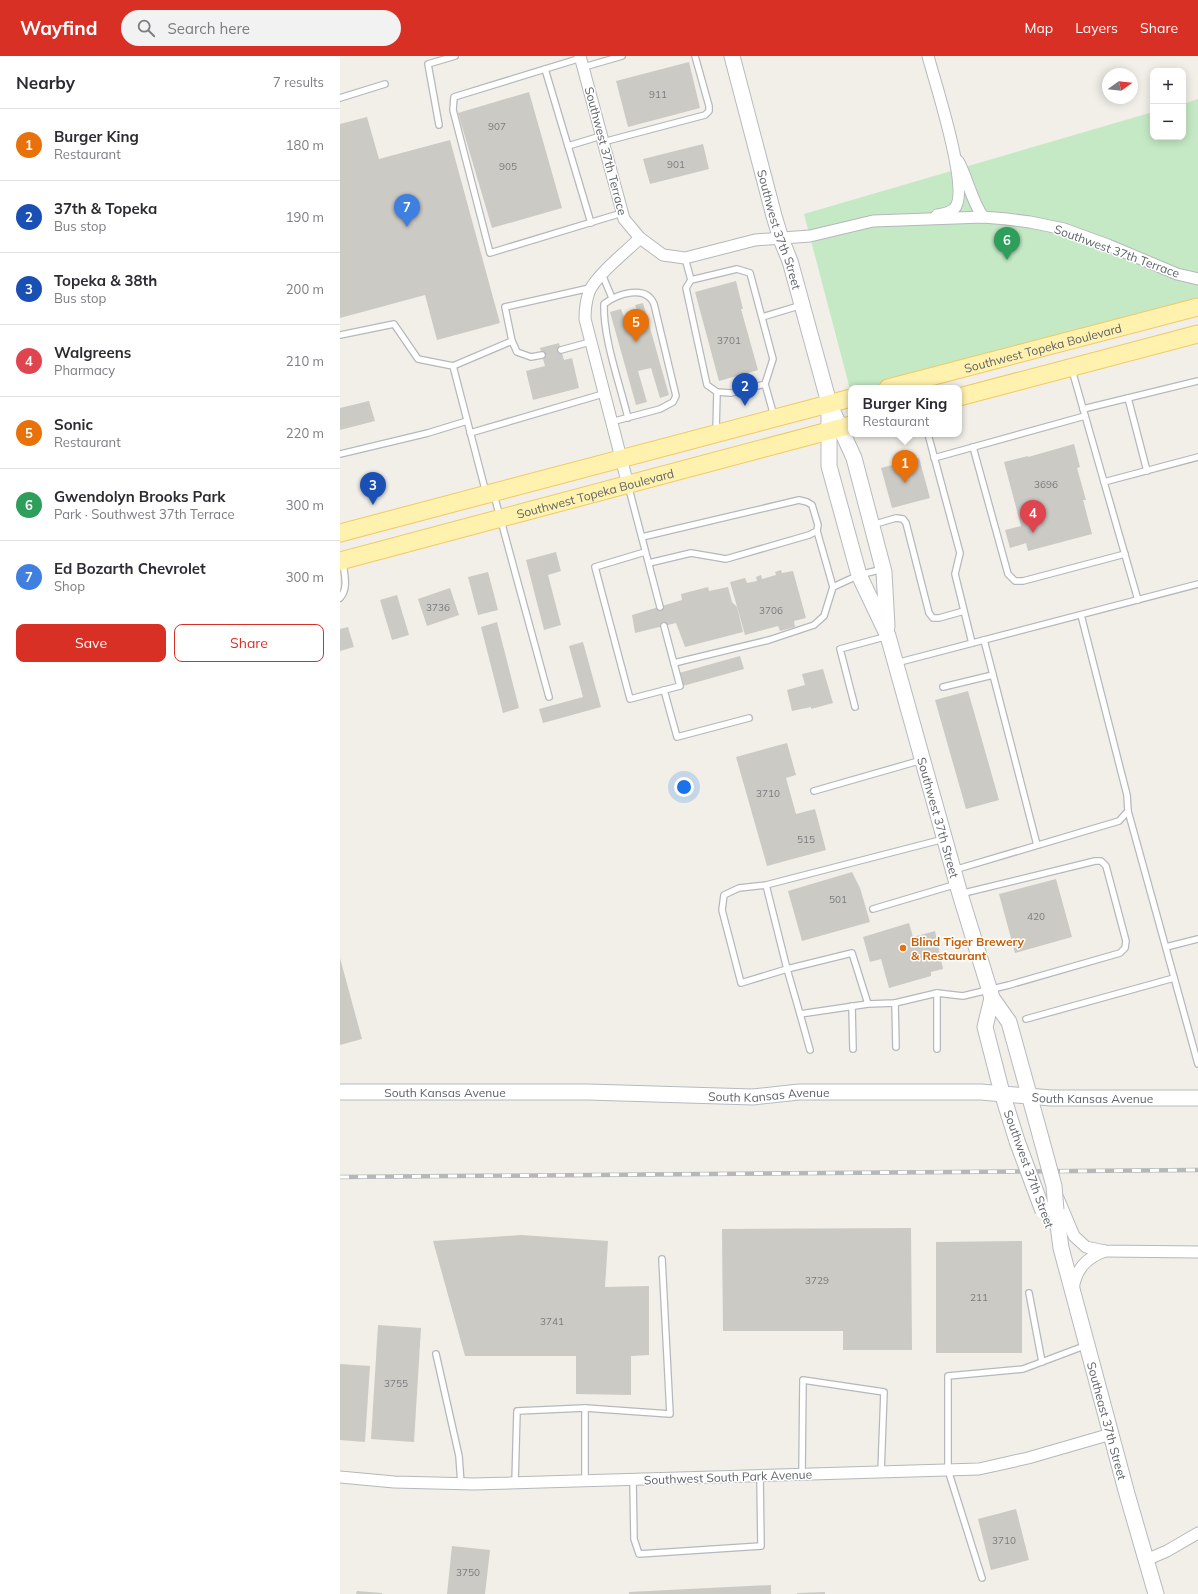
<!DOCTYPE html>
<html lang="en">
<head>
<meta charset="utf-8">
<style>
	:root { --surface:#fff; --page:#f2f2f3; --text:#2b2b33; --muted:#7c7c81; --line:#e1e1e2; --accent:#d93025 }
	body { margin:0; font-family:Mulish,sans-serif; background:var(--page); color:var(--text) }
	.controls { position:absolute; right:12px; top:12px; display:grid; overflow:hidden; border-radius:8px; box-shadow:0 2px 10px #0003 }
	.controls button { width:36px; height:36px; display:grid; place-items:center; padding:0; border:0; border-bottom:1px solid var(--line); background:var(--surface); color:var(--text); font:20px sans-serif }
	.compass { position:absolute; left:762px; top:12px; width:36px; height:36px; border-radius:50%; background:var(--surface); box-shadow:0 2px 10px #0003; rotate:75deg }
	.you { position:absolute; left:344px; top:731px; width:14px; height:14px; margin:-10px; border:3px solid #fff; border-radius:50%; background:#1a73e8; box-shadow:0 0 0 6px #1a73e833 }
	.badge { display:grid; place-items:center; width:26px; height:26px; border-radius:50%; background:var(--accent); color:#fff; font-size:13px; font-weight:700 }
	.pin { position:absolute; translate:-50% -33px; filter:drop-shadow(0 1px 2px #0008) }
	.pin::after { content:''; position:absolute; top:21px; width:14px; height:12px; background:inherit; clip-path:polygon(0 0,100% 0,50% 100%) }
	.popup { position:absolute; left:508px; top:329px; width:114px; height:52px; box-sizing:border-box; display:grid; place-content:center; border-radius:8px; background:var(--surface); filter:drop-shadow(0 1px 3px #0005); font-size:13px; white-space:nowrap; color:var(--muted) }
	.popup b { font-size:15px; color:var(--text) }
	.popup::after { content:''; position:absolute; left:50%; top:100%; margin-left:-8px; border:8px solid transparent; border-top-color:var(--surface) }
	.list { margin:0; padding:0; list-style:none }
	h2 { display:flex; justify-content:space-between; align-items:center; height:52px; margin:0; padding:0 16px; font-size:17px }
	h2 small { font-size:13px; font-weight:400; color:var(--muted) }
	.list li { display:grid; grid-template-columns:26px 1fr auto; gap:12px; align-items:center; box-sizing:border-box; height:72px; padding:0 16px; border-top:1px solid var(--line) }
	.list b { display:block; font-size:15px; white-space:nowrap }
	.list p { margin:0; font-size:13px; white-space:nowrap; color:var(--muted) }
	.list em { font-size:13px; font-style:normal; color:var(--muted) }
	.actions { display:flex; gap:8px; padding:12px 16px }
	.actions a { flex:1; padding:9px 0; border:1px solid var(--accent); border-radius:8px; text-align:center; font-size:14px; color:var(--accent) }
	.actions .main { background:var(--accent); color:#fff }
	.icon { flex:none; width:22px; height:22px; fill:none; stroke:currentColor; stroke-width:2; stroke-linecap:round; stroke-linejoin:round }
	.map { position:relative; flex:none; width:858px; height:1538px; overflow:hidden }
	header { display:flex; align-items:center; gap:24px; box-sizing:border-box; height:56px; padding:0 20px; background:var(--accent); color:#fff }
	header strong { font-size:19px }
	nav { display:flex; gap:22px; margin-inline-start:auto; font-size:14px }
	.search { width:280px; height:36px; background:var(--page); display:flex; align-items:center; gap:10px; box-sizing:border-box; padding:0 14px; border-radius:22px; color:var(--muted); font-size:15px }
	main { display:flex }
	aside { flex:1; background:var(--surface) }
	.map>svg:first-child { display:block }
</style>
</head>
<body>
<header>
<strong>Wayfind</strong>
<div class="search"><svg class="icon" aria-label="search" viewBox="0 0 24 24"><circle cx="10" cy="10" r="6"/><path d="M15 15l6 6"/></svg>Search here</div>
<nav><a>Map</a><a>Layers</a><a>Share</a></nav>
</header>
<main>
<aside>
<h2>Nearby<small>7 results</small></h2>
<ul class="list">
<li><span class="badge" style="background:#e8710a">1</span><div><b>Burger King</b><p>Restaurant</p></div><em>180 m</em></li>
<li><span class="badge" style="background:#1a4fb4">2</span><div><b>37th &amp; Topeka</b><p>Bus stop</p></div><em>190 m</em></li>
<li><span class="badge" style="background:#1a4fb4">3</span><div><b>Topeka &amp; 38th</b><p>Bus stop</p></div><em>200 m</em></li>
<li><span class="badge" style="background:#e0444e">4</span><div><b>Walgreens</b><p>Pharmacy</p></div><em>210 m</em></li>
<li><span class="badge" style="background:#e8710a">5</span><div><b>Sonic</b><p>Restaurant</p></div><em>220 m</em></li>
<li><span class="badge" style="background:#2e9e5b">6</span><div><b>Gwendolyn Brooks Park</b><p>Park · Southwest 37th Terrace</p></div><em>300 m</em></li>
<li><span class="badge" style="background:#3f7fe0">7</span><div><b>Ed Bozarth Chevrolet</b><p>Shop</p></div><em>300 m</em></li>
</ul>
<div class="actions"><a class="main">Save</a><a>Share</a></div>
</aside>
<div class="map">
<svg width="858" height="1538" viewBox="0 0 858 1538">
	<rect width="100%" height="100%" fill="#f1efe8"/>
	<polygon fill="#c5e8c5" points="858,43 858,250 548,332 511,332 511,337 464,158 813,56 813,81 843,81 843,48"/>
	<g fill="#cccac5">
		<polygon points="349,6 360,52 288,71 276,25"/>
		<polygon points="189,36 222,152 152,172 118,57"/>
		<polygon points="27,61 39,103 110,84 160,267 97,284 85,239 0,262 0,68"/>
		<polygon points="363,88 369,113 310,128 303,103"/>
		<polygon points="396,225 403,253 401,253 418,314 379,325 355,236"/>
		<polygon points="303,247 329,339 320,342 311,312 298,315 307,346 296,349 270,256 281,253 284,261 298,257 295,249"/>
		<polygon points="219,287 224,304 232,302 239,332 193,344 186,315 205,310 200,292"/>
		<polygon points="29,345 35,365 0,374 0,352"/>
		<polygon points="734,388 740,411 737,412 746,444 743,444 752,478 688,495 686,487 670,492 665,474 681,470 664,406 688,400 688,401"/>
		<polygon points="579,402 590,442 552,452 541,412"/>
		<polygon points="216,496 221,515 208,519 221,569 204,574 186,504"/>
		<polygon points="441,514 442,517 453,515 466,562 454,565 455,571 440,575 438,570 405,579 390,526 405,522 407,527 417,525 416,521 421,519 422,523 436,519 435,516"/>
		<polygon points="148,516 158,554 138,559 128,521"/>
		<polygon points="368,531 369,535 388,531 392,546 397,551 403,576 345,591 336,567 295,577 292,559 342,544 341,538"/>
		<polygon points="110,532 119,559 87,570 78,543"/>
		<polygon points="57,539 69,579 52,584 40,544"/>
		<polygon points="157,566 179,652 163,657 141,571"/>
		<polygon points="8,571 14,591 0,595 0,573"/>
		<polygon points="243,586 261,651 203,667 199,653 243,641 229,590"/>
		<polygon points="400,600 404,613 343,630 339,617"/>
		<polygon points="483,613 493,647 471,653 471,651 452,655 447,634 465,629 462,618"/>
		<polygon points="628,635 659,744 626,753 595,644"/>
		<polygon points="447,687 456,719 446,722 456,758 475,753 486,794 427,810 396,701"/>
		<polygon points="512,816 520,832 530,866 462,885 448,835"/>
		<polygon points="716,823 732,881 675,897 659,838"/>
		<polygon points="569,867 573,881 595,875 603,913 591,916 591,920 549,932 541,903 530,906 523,881"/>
		<polygon points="0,902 22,983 0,989"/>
		<polygon points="571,1172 572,1294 503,1294 503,1275 383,1275 382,1173"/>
		<polygon points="181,1179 268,1185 265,1231 309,1230 309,1299 291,1300 291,1339 236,1338 236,1300 125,1300 93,1185"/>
		<polygon points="682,1185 682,1297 596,1297 596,1186"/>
		<polygon points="38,1269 81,1272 74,1386 31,1383"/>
		<polygon points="0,1308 30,1310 25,1386 0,1384"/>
		<polygon points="676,1453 689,1504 651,1514 638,1463"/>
		<polygon points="112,1490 150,1494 145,1538 107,1538"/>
		<polygon points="431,1529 431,1538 289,1538 289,1536"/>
		<polygon points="17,1535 42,1537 42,1538 16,1538"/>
		<polygon points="485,1536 485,1538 457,1538 457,1537"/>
	</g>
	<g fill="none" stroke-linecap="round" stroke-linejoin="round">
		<defs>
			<g id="lane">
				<polyline points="241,2 114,41 113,54 150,197 282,157"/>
				<polyline points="244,11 282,0"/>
				<polyline points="205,13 251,167"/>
				<polyline points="0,42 45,28"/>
				<polyline points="99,69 88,8 115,0"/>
				<polyline points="263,86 365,59 369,55 369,50 355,0"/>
				<polyline points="228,90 261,80"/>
				<polyline points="345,202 351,224"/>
				<polyline points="262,218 272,242"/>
				<polyline points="422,261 462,249"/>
				<polyline points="0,279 54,268 78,303 113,310 146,437"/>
				<polyline points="172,285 177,296 191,301 202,299"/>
				<polyline points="221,294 250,286"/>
				<polyline points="113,310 172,285 165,251 250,232"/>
				<polyline points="732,314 764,426 858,401"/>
				<polyline points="425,328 391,337 377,336 367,329 346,232 351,224 397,213 410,217 433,303 425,328 434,360"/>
				<polyline points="788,342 807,415"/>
				<polyline points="743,353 858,325"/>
				<path d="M271,366L320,353L333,346L336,340L314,248C306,228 277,238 264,248C263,283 280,328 288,362"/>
				<polyline points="376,376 377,336"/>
				<polyline points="130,377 263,338"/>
				<polyline points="588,378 620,497 615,518 632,587"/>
				<polyline points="633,391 668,518 675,525 683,525 785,498"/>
				<polyline points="0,398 88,377 127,365"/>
				<polyline points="594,402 745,360"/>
				<polyline points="764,426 798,544"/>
				<polyline points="288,429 320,551"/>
				<polyline points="154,439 209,641"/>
				<polyline points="532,469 556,462 563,463 566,467 589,557 593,562 599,562 624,555"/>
				<polyline points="302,481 459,444 467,446 472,449 478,469 477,475 469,479 386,503 351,497 309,507"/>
				<polyline points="305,496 255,511 290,643 340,630 324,570"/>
				<polyline points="493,531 519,519 543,513"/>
				<path d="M0,542C9,532 4,518 3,506"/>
				<polyline points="644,584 697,789"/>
				<polyline points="334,607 429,584 474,569 484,560 493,531 477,475"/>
				<polyline points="556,607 858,528"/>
				<polyline points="603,631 653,619"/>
				<polyline points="324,634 337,681 409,662"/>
				<polyline points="515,651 500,593 548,580"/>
				<polyline points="474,735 582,704"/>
				<polyline points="788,755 858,1008"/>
				<polyline points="614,814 779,765 788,755 787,739 741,559"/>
				<polyline points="426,829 399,832 384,839 382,854 401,927 447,913 426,829 604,783"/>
				<polyline points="533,853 617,828"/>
				<polyline points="826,891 858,883"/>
				<polyline points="597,937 597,993"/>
				<polyline points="555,947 556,991"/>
				<polyline points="528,948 512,897 447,913 460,958 528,948 555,947 597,937 623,940 669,929 780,897 785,892 786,885 766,810 761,805 755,805 620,838"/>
				<polyline points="512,950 513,993"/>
				<polyline points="460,958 470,994"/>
				<polyline points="686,963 834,922"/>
				<polyline points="689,1237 702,1306"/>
				<polyline points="96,1298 119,1400 121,1428"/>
				<polyline points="245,1352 330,1358 322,1203"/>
				<polyline points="462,1418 463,1324 544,1336 541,1416"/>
				<polyline points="293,1423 294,1483 299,1498 421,1490 420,1420"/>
				<polyline points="175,1427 177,1355 245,1352 245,1425"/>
				<polyline points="642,1522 608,1414 608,1320 683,1313 747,1289"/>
			</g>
			<g id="street">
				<polyline points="240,0 284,163 300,182 323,199 345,202 415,184 470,180 533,165 643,161 667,163 690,166 724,173 768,189 837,218 858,223"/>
				<path d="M588,0C594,24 632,136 614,153C610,157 602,158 597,159"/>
				<path d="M618,105C628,123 631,144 643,161"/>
				<path d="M288,429L245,263C245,253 246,245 249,236C256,219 287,195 300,182"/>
				<polyline points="718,1142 734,1180 746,1191 765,1195 858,1196"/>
				<path d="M733,1233C736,1213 746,1202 765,1195"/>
				<polyline points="0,1421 54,1426 134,1428 639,1413 688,1402 771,1378"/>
				<polyline points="806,1504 827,1495 858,1477"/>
			</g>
			<g id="secondary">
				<path id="s1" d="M392,0L434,160L441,183L450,205L489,347L514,402L544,516L547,571"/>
				<path id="s2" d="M489,347V410L519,519L548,580L620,838L652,942L669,966L701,1082"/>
				<polyline points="652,942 645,971 662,1037 677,1085"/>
				<path id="s3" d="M0,1036H248L413,1041L459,1036H641L711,1042H858"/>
				<path id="s4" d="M716,1154L721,1192L787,1438L816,1538"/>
			</g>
			<g id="primary">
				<path id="s5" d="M548,332L858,251"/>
				<polyline points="619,341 858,278"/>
				<polyline points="0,477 511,342"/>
				<path id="s6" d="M0,505L511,369"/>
			</g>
		</defs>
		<use href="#lane" stroke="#b5b8bc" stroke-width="8"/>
		<use href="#street" stroke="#b5b8bc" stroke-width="13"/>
		<use href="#secondary" stroke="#b6babf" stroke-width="17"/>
		<use href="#primary" stroke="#f2c960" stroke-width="19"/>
		<use href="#lane" stroke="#fff" stroke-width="5.5"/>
		<use href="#street" stroke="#fff" stroke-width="11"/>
		<use href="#secondary" stroke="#fff" stroke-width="15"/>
		<use href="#primary" stroke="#fff2af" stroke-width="17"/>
		<defs>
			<polyline id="rail" points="0,1121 858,1114"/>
		</defs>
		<use href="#rail" stroke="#b6b7b8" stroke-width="4.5"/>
		<use href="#rail" stroke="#fff" stroke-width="3" stroke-dasharray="9" stroke-linecap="butt"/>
		<defs>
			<g id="secondary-bridge">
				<polyline points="701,1082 714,1130 716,1154"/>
				<polyline points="677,1085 703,1155"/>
			</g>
		</defs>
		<use href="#secondary-bridge" stroke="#b6babf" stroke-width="17" stroke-linecap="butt"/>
		<use href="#secondary-bridge" stroke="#fff" stroke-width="15"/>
	</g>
	<circle fill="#e8710a" stroke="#fff" stroke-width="1.5" cx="563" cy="892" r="4"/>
	<g text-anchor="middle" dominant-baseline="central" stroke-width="3" stroke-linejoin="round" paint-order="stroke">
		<g font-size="10" fill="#7a7d7f">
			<text x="318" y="38">911</text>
			<text x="157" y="70">907</text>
			<text x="336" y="108">901</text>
			<text x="168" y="110">905</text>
			<text x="389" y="284">3701</text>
			<text x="706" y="428">3696</text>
			<text x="98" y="551">3736</text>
			<text x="431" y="554">3706</text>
			<text x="428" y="737">3710</text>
			<text x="466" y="783">515</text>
			<text x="498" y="843">501</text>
			<text x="696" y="860">420</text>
			<text x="477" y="1224">3729</text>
			<text x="639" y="1241">211</text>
			<text x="212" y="1265">3741</text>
			<text x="56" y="1327">3755</text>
			<text x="664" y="1484">3710</text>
			<text x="128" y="1516">3750</text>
		</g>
		<g font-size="12" fill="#5f6368" stroke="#fff">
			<text transform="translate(266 95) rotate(75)">Southwest 37th Terrace</text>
			<text stroke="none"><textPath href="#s1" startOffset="180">Southwest 37th Street</textPath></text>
			<text transform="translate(777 195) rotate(20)">Southwest 37th Terrace</text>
			<text stroke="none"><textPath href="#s5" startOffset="160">Southwest Topeka Boulevard</textPath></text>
			<text stroke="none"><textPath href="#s6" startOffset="264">Southwest Topeka Boulevard</textPath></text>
			<text stroke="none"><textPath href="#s2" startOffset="432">Southwest 37th Street</textPath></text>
			<text stroke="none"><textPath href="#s3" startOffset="105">South Kansas Avenue</textPath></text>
			<text stroke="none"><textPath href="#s3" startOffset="429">South Kansas Avenue</textPath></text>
			<text stroke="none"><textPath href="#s3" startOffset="753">South Kansas Avenue</textPath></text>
			<text transform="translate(689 1113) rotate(70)">Southwest 37th Street</text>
			<text stroke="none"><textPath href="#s4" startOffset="217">Southeast 37th Street</textPath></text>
			<text transform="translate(388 1421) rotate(-2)">Southwest South Park Avenue</text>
		</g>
		<g font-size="12" font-weight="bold" fill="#c56008" stroke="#fff" text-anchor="start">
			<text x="571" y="885">Blind Tiger Brewery<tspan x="571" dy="14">&amp; Restaurant</tspan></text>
		</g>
	</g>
</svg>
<div class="controls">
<button>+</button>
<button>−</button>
</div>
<svg class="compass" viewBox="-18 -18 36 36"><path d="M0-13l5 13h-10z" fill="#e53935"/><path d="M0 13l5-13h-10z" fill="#7c7c81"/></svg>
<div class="you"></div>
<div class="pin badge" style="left:565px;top:427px;background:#e8710a">1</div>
<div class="popup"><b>Burger King</b>Restaurant</div>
<div class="pin badge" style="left:405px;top:350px;background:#1a4fb4">2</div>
<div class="pin badge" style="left:33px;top:449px;background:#1a4fb4">3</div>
<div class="pin badge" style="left:693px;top:477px;background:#e0444e">4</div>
<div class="pin badge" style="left:296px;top:286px;background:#e8710a">5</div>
<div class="pin badge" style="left:667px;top:204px;background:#2e9e5b">6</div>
<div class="pin badge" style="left:67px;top:171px;background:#3f7fe0">7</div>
</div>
</main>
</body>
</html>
